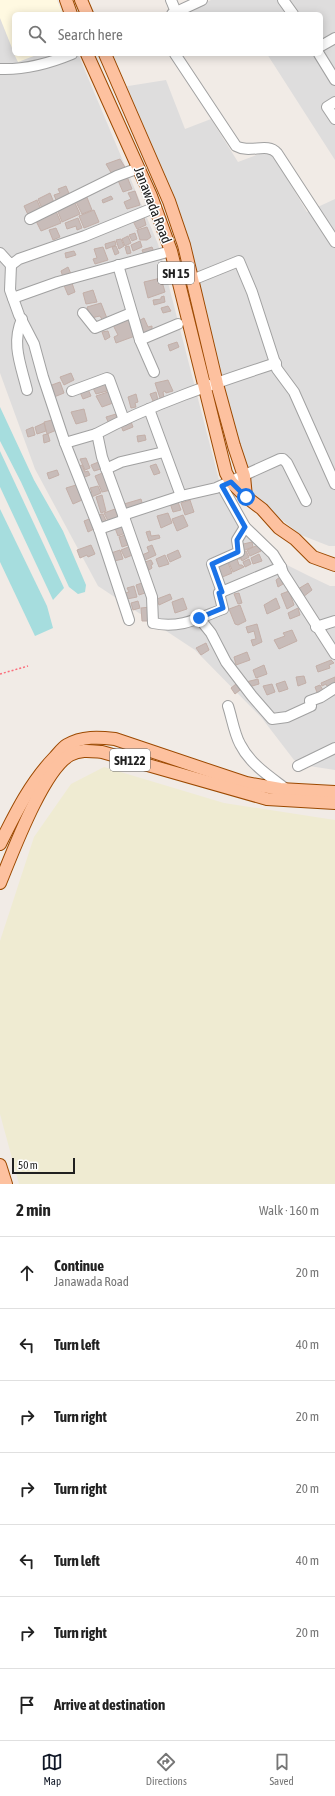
<!DOCTYPE html>
<html lang="en">
<head>
<meta charset="utf-8">
<style>
	:root { --surface:#fff; --page:#f2f2f2; --text:#222; --muted:#767676; --line:#e0e0e0; --accent:#111827 }
	body { margin:0; font-family:"Asap Condensed",sans-serif; background:var(--page); color:var(--text) }
	.scale { position:absolute; left:12px; bottom:10px; width:63px; box-sizing:border-box; padding-left:4px; border:2px solid #202020; border-top:0; font-size:11px; line-height:14px; white-space:nowrap; color:#202020; -webkit-text-stroke:3px #fff; paint-order:stroke }
	.stop { position:absolute; width:12px; height:12px; margin:-9px; border:3px solid #1a73e8; border-radius:50%; background:#fff }
	.stop.end { background:#1a73e8; border-color:#fff; box-shadow:0 1px 4px #0008 }
	.list { margin:0; padding:0; list-style:none }
	h2 { display:flex; justify-content:space-between; align-items:center; height:52px; margin:0; padding:0 16px; font-size:17px }
	h2 small { font-size:13px; font-weight:400; color:var(--muted) }
	.list li { display:grid; grid-template-columns:26px 1fr auto; gap:12px; align-items:center; box-sizing:border-box; height:72px; padding:0 16px; border-top:1px solid var(--line) }
	.list b { display:block; font-size:15px; white-space:nowrap }
	.list p { margin:0; font-size:13px; white-space:nowrap; color:var(--muted) }
	.list em { font-size:13px; font-style:normal; color:var(--muted) }
	.icon { flex:none; width:22px; height:22px; fill:none; stroke:currentColor; stroke-width:2; stroke-linecap:round; stroke-linejoin:round }
	.map { position:relative; flex:none; width:335px; height:1184px; overflow:hidden }
	.search { position:absolute; background:var(--surface); box-shadow:0 2px 10px #0003; left:12px; right:12px; top:12px; height:44px; display:flex; align-items:center; gap:10px; box-sizing:border-box; padding:0 14px; border-radius:6px; color:var(--muted); font-size:15px }
	.sheet { height:556px; background:var(--surface) }
	nav { display:flex; justify-content:space-around; align-items:center; box-sizing:border-box; height:56px; border-top:1px solid var(--line); background:var(--surface); font-size:11px; color:var(--muted) }
	nav a { display:grid; justify-items:center; gap:2px }
	nav .on { color:var(--accent) }
	.map>svg:first-child { display:block }
</style>
</head>
<body>
<div class="map">
<svg width="335" height="1184" viewBox="0 0 335 1184">
	<rect width="100%" height="100%" fill="#f1ebe6"/>
	<g fill="#dedddd">
		<polygon points="0,0 57,0 63,14 14,14 14,54 78,54 158,244 219,480 245,523 273,554 287,565 309,576 330,586 335,586 335,770 303,765 294,760 261,717 195,650 98,586 35,469 0,373"/>
		<polygon points="211,0 335,0 335,160 267,54 321,54 321,14 179,14"/>
		<polygon points="166,80 185,129 211,119 238,162 270,150 307,212 335,199 335,546 329,546 301,535 257,500 239,467 177,228 122,87"/>
	</g>
	<g fill="#fff9e1">
		<polygon points="0,0 57,0 63,14 14,14 14,53 0,18"/>
		<polygon points="14,54 39,54 18,62"/>
	</g>
	<polygon fill="#efebd2" points="104,767 224,803 335,820 335,1184 19,1184 0,1114 0,941 34,837 71,784"/>
	<g fill="#a6ddde">
		<polygon points="0,407 34,480 63,531 86,585 85,592 78,594 69,587 21,482 0,441"/>
		<polygon points="0,451 64,588 53,600 0,487"/>
		<polygon points="0,509 47,606 53,628 35,636 0,562"/>
	</g>
	<g fill="#c8bcb9" stroke="#c3afa8">
		<polygon points="120,159 126,169 113,176 106,164"/>
		<polygon points="126,174 132,189 123,192 117,178"/>
		<polygon points="66,186 70,196 57,202 54,195 60,193 58,189"/>
		<polygon points="135,191 140,205 127,209 124,202 131,199 128,193"/>
		<polygon points="50,193 55,205 43,211 38,199"/>
		<polygon points="86,195 92,210 82,214 75,200"/>
		<polygon points="111,196 113,199 103,203 102,200"/>
		<polygon points="37,200 42,212 29,217 24,206"/>
		<polygon points="74,201 80,214 62,222 57,209"/>
		<polygon points="94,210 99,222 84,228 79,216"/>
		<polygon points="56,211 61,223 41,231 35,219"/>
		<polygon points="143,214 146,225 137,229 132,219"/>
		<polygon points="78,218 82,228 77,230 76,226 67,229 65,223"/>
		<polygon points="147,227 151,237 147,240 140,240 137,230"/>
		<polygon points="56,228 60,237 53,240 49,230"/>
		<polygon points="135,233 137,239 132,241 129,235"/>
		<polygon points="128,236 131,243 125,246 122,239"/>
		<polygon points="121,239 124,246 119,249 116,240"/>
		<polygon points="115,241 116,245 106,249 105,244"/>
		<polygon points="140,241 142,247 133,251 131,245"/>
		<polygon points="116,246 119,253 115,255 112,247"/>
		<polygon points="129,246 131,253 127,254 125,247"/>
		<polygon points="103,247 108,260 95,264 93,259 97,258 94,249"/>
		<polygon points="152,247 154,252 144,255 142,250"/>
		<polygon points="74,251 76,255 66,258 65,253"/>
		<polygon points="68,267 71,274 63,277 61,271"/>
		<polygon points="161,278 165,292 148,298 144,282"/>
		<polygon points="71,280 75,292 68,295 63,283"/>
		<polygon points="93,290 97,302 86,304 83,293"/>
		<polygon points="164,296 165,302 154,305 153,300 161,299 161,297"/>
		<polygon points="101,303 108,321 104,323 100,316 91,318 87,307"/>
		<polygon points="168,306 171,311 163,313 161,308"/>
		<polygon points="129,318 135,336 116,343 114,337 118,335 113,325"/>
		<polygon points="144,318 148,327 152,326 152,333 141,337 135,323"/>
		<polygon points="108,331 110,337 105,340 102,332"/>
		<polygon points="177,342 179,347 170,351 168,345"/>
		<polygon points="71,373 74,380 64,385 60,377"/>
		<polygon points="168,380 173,391 166,393 165,391 163,392 164,398 160,398 155,383"/>
		<polygon points="60,382 64,393 54,397 49,386"/>
		<polygon points="105,383 107,391 96,394 92,386"/>
		<polygon points="87,387 91,396 83,399 79,390"/>
		<polygon points="108,392 113,403 102,407 96,396"/>
		<polygon points="156,392 158,400 153,401 150,394"/>
		<polygon points="136,394 138,402 135,403 136,407 131,408 128,397"/>
		<polygon points="84,409 87,421 76,424 71,412"/>
		<polygon points="116,414 117,420 109,424 106,417"/>
		<polygon points="56,419 59,429 47,434 44,422"/>
		<polygon points="130,419 133,427 123,431 120,423"/>
		<polygon points="44,423 46,431 37,434 35,427"/>
		<polygon points="33,427 35,435 28,437 26,430"/>
		<polygon points="48,434 50,441 44,443 43,435"/>
		<polygon points="145,435 146,440 138,442 137,436"/>
		<polygon points="86,458 90,468 85,470 80,459"/>
		<polygon points="101,461 104,468 94,471 91,465"/>
		<polygon points="156,464 160,473 154,475 150,466"/>
		<polygon points="82,465 85,472 88,471 90,475 82,478 77,467"/>
		<polygon points="57,470 59,475 49,479 47,473"/>
		<polygon points="105,472 111,490 102,492 95,476"/>
		<polygon points="76,485 82,500 73,504 66,488"/>
		<polygon points="98,486 101,493 89,498 87,493 92,492 90,488"/>
		<polygon points="102,495 106,511 101,513 96,497"/>
		<polygon points="141,499 143,506 126,510 124,504"/>
		<polygon points="190,500 194,512 185,515 181,503"/>
		<polygon points="178,502 181,510 173,512 170,503"/>
		<polygon points="115,509 118,517 108,521 104,513"/>
		<polygon points="168,513 172,523 161,528 157,516"/>
		<polygon points="103,514 107,523 100,524 96,515"/>
		<polygon points="183,515 188,526 177,531 172,519"/>
		<polygon points="92,518 96,528 88,532 84,521"/>
		<polygon points="125,525 128,532 118,536 115,528"/>
		<polygon points="150,531 151,536 159,535 160,538 149,541 146,532"/>
		<polygon points="128,534 129,537 125,539 128,545 122,547 119,537"/>
		<polygon points="252,542 253,547 242,551 239,545"/>
		<polygon points="91,545 95,554 88,557 87,555 80,558 77,550"/>
		<polygon points="152,545 156,555 145,560 142,555 149,552 147,547"/>
		<polygon points="258,545 261,551 250,556 247,550"/>
		<polygon points="131,546 135,554 125,558 121,550"/>
		<polygon points="120,550 123,559 114,561 111,553"/>
		<polygon points="178,550 181,557 170,562 167,555"/>
		<polygon points="246,551 249,557 242,561 239,553"/>
		<polygon points="238,554 241,559 237,559 239,565 242,565 244,567 233,572 227,558"/>
		<polygon points="259,554 262,561 253,564 251,558"/>
		<polygon points="165,555 169,564 159,567 156,559"/>
		<polygon points="249,559 251,564 245,567 243,562"/>
		<polygon points="151,560 153,564 151,565 152,568 149,570 145,562"/>
		<polygon points="227,560 232,573 220,578 215,564"/>
		<polygon points="280,577 283,584 278,587 276,580"/>
		<polygon points="145,582 148,592 139,595 136,585"/>
		<polygon points="308,583 312,590 303,597 298,589"/>
		<polygon points="134,586 137,597 127,599 125,593 129,592 127,588"/>
		<polygon points="289,591 294,605 287,609 281,594"/>
		<polygon points="239,593 242,603 238,604 234,594"/>
		<polygon points="170,594 172,599 159,605 157,599"/>
		<polygon points="183,598 187,609 175,613 172,602"/>
		<polygon points="276,598 280,608 267,614 264,605"/>
		<polygon points="138,601 140,608 133,610 131,603"/>
		<polygon points="240,605 246,621 238,625 235,624 229,609"/>
		<polygon points="150,607 151,621 142,621 141,608"/>
		<polygon points="298,608 300,615 290,619 288,613"/>
		<polygon points="257,624 262,642 253,646 251,640 256,639 254,631 248,633 246,627"/>
		<polygon points="292,630 297,641 279,649 274,640 285,636 283,633"/>
		<polygon points="206,643 209,650 201,655 196,648"/>
		<polygon points="247,652 250,660 236,665 234,657"/>
		<polygon points="331,660 334,663 329,665 330,668 318,672 316,666"/>
		<polygon points="264,665 267,674 256,678 253,670"/>
		<polygon points="304,676 306,683 298,686 296,677"/>
		<polygon points="335,677 335,684 327,686 326,684 322,686 321,683"/>
		<polygon points="258,679 259,684 249,687 246,682"/>
		<polygon points="285,681 288,689 279,692 276,684"/>
		<polygon points="236,684 240,690 235,694 231,688"/>
		<polygon points="272,684 275,692 267,695 263,686"/>
		<polygon points="320,685 324,692 318,695 315,687"/>
	</g>
	<g fill="none" stroke-linecap="round" stroke-linejoin="round">
		<defs>
			<g id="minor">
				<polyline points="171,0 176,12"/>
				<polyline points="283,0 293,14"/>
				<polyline points="172,14 202,0"/>
				<polyline points="321,46 335,38"/>
				<path d="M175,54L236,146C250,154 267,142 277,153L335,242"/>
				<polyline points="319,54 335,80"/>
				<path d="M0,69C26,70 48,64 72,54"/>
				<polyline points="335,102 327,107 335,119"/>
				<polyline points="30,219 117,176 139,168"/>
				<polyline points="0,253 11,265 19,259 85,236 156,207"/>
				<polyline points="11,265 10,290 19,315 34,344 43,377 65,443 96,434"/>
				<polyline points="118,265 140,340 154,372"/>
				<polyline points="192,280 239,261 252,292 277,369 294,392 335,484"/>
				<polyline points="13,298 58,282 171,251"/>
				<polyline points="83,313 95,328 131,313"/>
				<path d="M22,319C11,344 21,365 27,390"/>
				<polyline points="140,340 178,324"/>
				<polyline points="72,391 107,378 109,379 124,420"/>
				<polyline points="149,409 181,496"/>
				<polyline points="65,443 99,529 129,620"/>
				<polyline points="106,469 121,462 164,452"/>
				<polyline points="222,486 245,527 273,554 281,567 283,573 335,654"/>
				<polyline points="123,515 181,496 216,488 280,459 283,459 287,463 306,501"/>
				<path d="M125,520L152,597L153,623C180,629 199,618 223,609L219,593L281,567"/>
				<path d="M99,529L125,520L102,457L98,438L96,434C152,404 215,383 276,363"/>
				<polyline points="222,592 212,564 239,552 237,540 245,527"/>
				<polyline points="199,618 211,633 226,662 252,696 272,719 287,717 311,706 310,701 321,697 335,688"/>
				<polyline points="316,627 335,621"/>
				<path d="M228,706C232,718 234,733 240,744C250,764 269,776 286,789"/>
				<polyline points="298,766 335,748"/>
			</g>
			<g id="major">
				<polyline points="66,0 71,14"/>
				<polyline points="81,0 87,14"/>
				<polyline points="87,54 151,196 171,251 226,473 231,482 246,497 262,509 279,528 295,539 313,557 335,565"/>
				<polyline points="105,54 169,201 184,245 217,384 234,446 244,476 246,497"/>
				<path d="M0,844C15,814 30,783 54,758C58,754 62,748 67,745C82,736 99,737 115,739L246,783L280,789L335,792"/>
				<path d="M0,883C12,854 43,770 70,755C81,749 91,751 102,752L267,799L335,803"/>
				<polyline points="0,1165 6,1184"/>
			</g>
		</defs>
		<use href="#minor" stroke="#a1a1a1" stroke-width="12"/>
		<use href="#major" stroke="#9c4900" stroke-width="14"/>
		<polyline stroke="#fb6d7b" stroke-width="1.5" stroke-dasharray="2 2" stroke-linecap="butt" points="0,674 28,666"/>
		<use href="#minor" stroke="#fff" stroke-width="10"/>
		<use href="#major" stroke="#fdc19f" stroke-width="12"/>
	</g>
	<g fill="none" stroke-linecap="round" stroke-linejoin="round">
		<polyline stroke="#1a73e8" stroke-width="5" points="199,618 223,608 219,593 222,592 212,564 238,552 237,540 245,527 222,486 231,482 246,497"/>
	</g>
	<g text-anchor="middle" dominant-baseline="central" stroke-width="3" stroke-linejoin="round" paint-order="stroke">
		<g fill="#fff" stroke="#636363" stroke-width="1">
			<rect x="158" y="262" width="36" height="22" rx="3"/>
			<rect x="110" y="749" width="40" height="22" rx="3"/>
		</g>
		<g font-size="13" font-weight="bold" fill="#202020">
			<text x="176" y="273">SH 15</text>
			<text x="130" y="760">SH122</text>
		</g>
		<g font-size="14" fill="#202020" stroke="#fff">
			<text transform="translate(153 205) rotate(69)">Janawada Road</text>
		</g>
	</g>
</svg>
<div class="scale">50 m</div>
<div class="stop" style="left:246px;top:497px"></div>
<div class="stop end" style="left:199px;top:618px"></div>
<div class="search"><svg class="icon" aria-label="search" viewBox="0 0 24 24"><circle cx="10" cy="10" r="6"/><path d="M15 15l6 6"/></svg>Search here</div>
</div>
<section class="sheet">
<h2>2 min<small>Walk · 160 m</small></h2>
<ul class="list">
<li><svg class="icon" aria-label="ahead" viewBox="0 0 24 24"><path d="M12 20V5M6 11l6-6 6 6"/></svg><div><b>Continue</b><p>Janawada Road</p></div><em>20 m</em></li>
<li><svg class="icon" aria-label="left" viewBox="0 0 24 24"><path d="M17 20v-9H6M10 6l-5 5 5 5"/></svg><div><b>Turn left</b></div><em>40 m</em></li>
<li><svg class="icon" aria-label="right" viewBox="0 0 24 24"><path d="M7 20v-9h11M14 6l5 5-5 5"/></svg><div><b>Turn right</b></div><em>20 m</em></li>
<li><svg class="icon" aria-label="right" viewBox="0 0 24 24"><path d="M7 20v-9h11M14 6l5 5-5 5"/></svg><div><b>Turn right</b></div><em>20 m</em></li>
<li><svg class="icon" aria-label="left" viewBox="0 0 24 24"><path d="M17 20v-9H6M10 6l-5 5 5 5"/></svg><div><b>Turn left</b></div><em>40 m</em></li>
<li><svg class="icon" aria-label="right" viewBox="0 0 24 24"><path d="M7 20v-9h11M14 6l5 5-5 5"/></svg><div><b>Turn right</b></div><em>20 m</em></li>
<li><svg class="icon" aria-label="arrive" viewBox="0 0 24 24"><path d="M6 21V4h12l-3 4 3 4H6"/></svg><div><b>Arrive at destination</b></div></li>
</ul>
</section>
<nav>
<a class="on"><svg class="icon" aria-label="map" viewBox="0 0 24 24"><path d="M3 6l6-2 6 2 6-2v14l-6 2-6-2-6 2zM9 4v14M15 6v14"/></svg>Map</a>
<a><svg class="icon" aria-label="directions" viewBox="0 0 24 24"><path d="M12 3l9 9-9 9-9-9zM9 14v-3h6M13 9l2 2-2 2"/></svg>Directions</a>
<a><svg class="icon" aria-label="saved" viewBox="0 0 24 24"><path d="M7 4h10v16l-5-4-5 4z"/></svg>Saved</a>
</nav>
</body>
</html>
